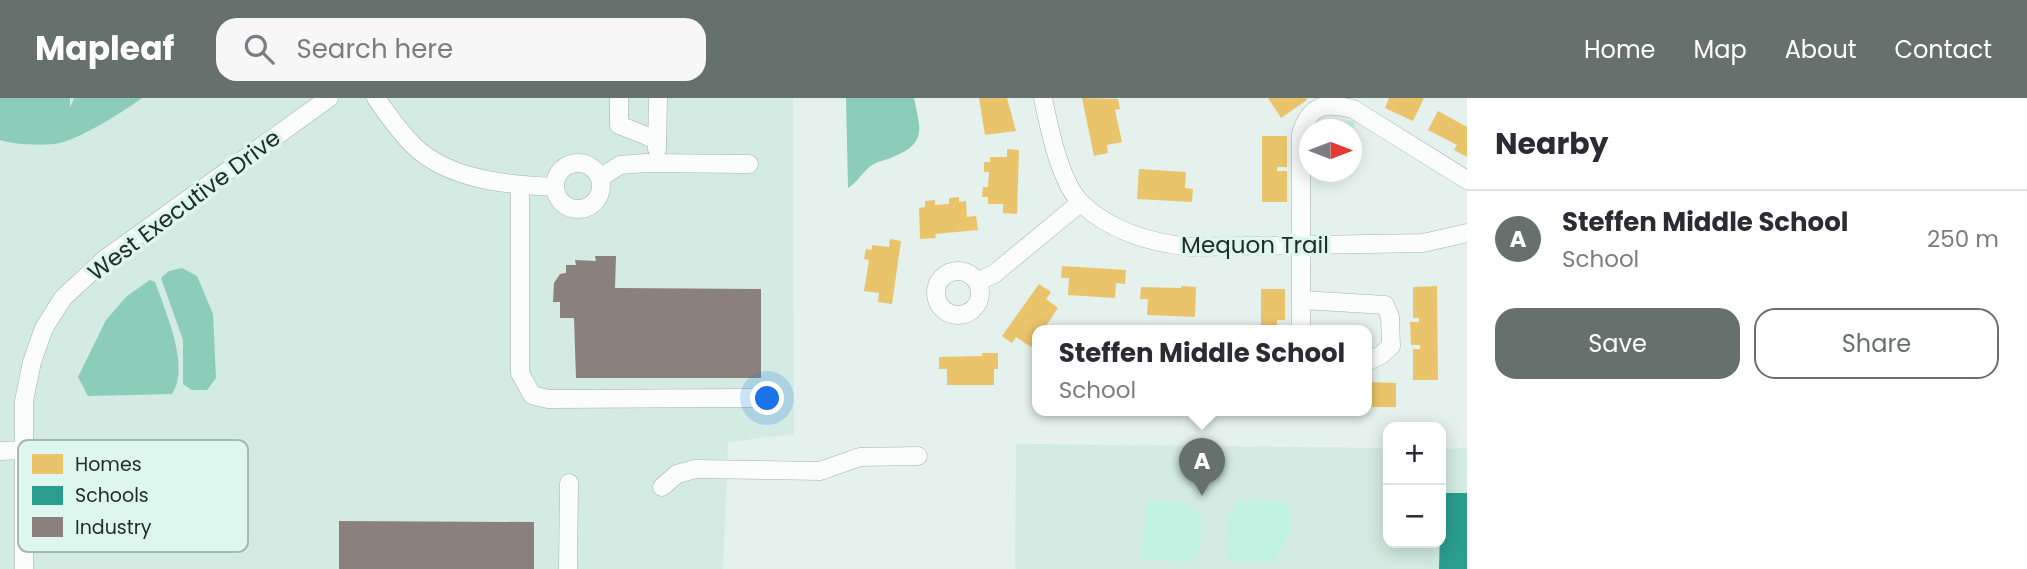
<!DOCTYPE html>
<html lang="en">
<head>
<meta charset="utf-8">
<style>
	:root { --surface:#fff; --page:#f7f7f7; --text:#2b2b33; --muted:#7c7c81; --line:#e1e1e2; --accent:#66716d }
	body { margin:0; font-family:Poppins,sans-serif; background:var(--page); color:var(--text) }
	.controls { position:absolute; right:21px; bottom:21px; display:grid; overflow:hidden; border-radius:14px; box-shadow:0 4px 18px #0003 }
	.controls button { width:63px; height:63px; display:grid; place-items:center; padding:0; border:0; border-bottom:2px solid var(--line); background:var(--surface); color:var(--text); font:35px sans-serif }
	.compass { position:absolute; left:1299px; top:21px; width:63px; height:63px; border-radius:50%; background:var(--surface); box-shadow:0 4px 18px #0003; rotate:90deg }
	.you { position:absolute; left:768px; top:301px; width:24px; height:24px; margin:-18px; border:5px solid #fff; border-radius:50%; background:#1a73e8; box-shadow:0 0 0 10px #1a73e833 }
	.badge { display:grid; place-items:center; width:46px; height:46px; border-radius:50%; background:var(--accent); color:#fff; font-size:23px; font-weight:700 }
	.pin { position:absolute; translate:-50% -58px; filter:drop-shadow(0 2px 4px #0008) }
	.pin::after { content:''; position:absolute; top:37px; width:24px; height:21px; background:inherit; clip-path:polygon(0 0,100% 0,50% 100%) }
	.popup { position:absolute; left:1032px; top:227px; width:340px; height:91px; box-sizing:border-box; display:grid; place-content:center; border-radius:14px; background:var(--surface); filter:drop-shadow(0 2px 5px #0005); font-size:23px; white-space:nowrap; color:var(--muted) }
	.popup b { font-size:26px; color:var(--text) }
	.popup::after { content:''; position:absolute; left:50%; top:100%; margin-left:-14px; border:14px solid transparent; border-top-color:var(--surface) }
	.list { margin:0; padding:0; list-style:none }
	h2 { display:flex; justify-content:space-between; align-items:center; height:91px; margin:0; padding:0 28px; font-size:30px }
	h2 small { font-size:23px; font-weight:400; color:var(--muted) }
	.list li { display:grid; grid-template-columns:46px 1fr auto; gap:21px; align-items:center; box-sizing:border-box; height:98px; padding:0 28px; border-top:2px solid var(--line) }
	.list b { display:block; font-size:26px; white-space:nowrap }
	.list p { margin:0; font-size:23px; white-space:nowrap; color:var(--muted) }
	.list em { font-size:23px; font-style:normal; color:var(--muted) }
	.actions { display:flex; gap:14px; padding:21px 28px }
	.actions a { flex:1; padding:16px 0; border:2px solid var(--accent); border-radius:21px; text-align:center; font-size:24px; color:var(--accent) }
	.actions .main { background:var(--accent); color:#fff }
	.icon { flex:none; width:38px; height:38px; fill:none; stroke:currentColor; stroke-width:2; stroke-linecap:round; stroke-linejoin:round }
	.map { position:relative; flex:none; width:1467px; height:471px; overflow:hidden }
	header { display:flex; align-items:center; gap:42px; box-sizing:border-box; height:98px; padding:0 35px; background:var(--accent); color:#fff }
	header strong { font-size:33px }
	nav { display:flex; gap:38px; margin-inline-start:auto; font-size:24px }
	.search { width:490px; height:63px; background:var(--page); display:flex; align-items:center; gap:18px; box-sizing:border-box; padding:0 24px; border-radius:21px; color:var(--muted); font-size:26px }
	main { display:flex }
	aside { flex:1; background:var(--surface) }
	.map>svg:first-child { display:block }
</style>
</head>
<body>
<header>
<strong>Mapleaf</strong>
<div class="search"><svg class="icon" aria-label="search" viewBox="0 0 24 24"><circle cx="10" cy="10" r="6"/><path d="M15 15l6 6"/></svg>Search here</div>
<nav><a>Home</a><a>Map</a><a>About</a><a>Contact</a></nav>
</header>
<main>
<div class="map">
<svg width="1467" height="471" viewBox="0 0 1467 471">
	<rect width="100%" height="100%" fill="#e4f1ed"/>
	<g fill="#d3ebe2">
		<polygon points="0,0 793,0 794,336 728,344 723,471 0,471"/>
		<polygon points="1016,346 1388,350 1388,445 1441,445 1441,351 1467,350 1467,471 1015,471"/>
	</g>
	<g fill="#c2f2e1">
		<polygon points="1354,23 1354,45 1352,45 1352,32 1322,31 1322,24"/>
		<polygon points="1238,402 1288,404 1291,433 1273,465 1234,464 1226,457 1228,419"/>
		<polygon points="1147,403 1185,405 1201,418 1200,453 1191,464 1141,461"/>
	</g>
	<g fill="#8bcdb8">
		<path d="M0,0H70V10L74,0H142C123,14 83,39 60,45C45,48 14,47 0,42Z"/>
		<path d="M846,0H914C920,30 928,45 893,59C887,62 878,63 872,67C863,73 858,84 848,90Z"/>
		<polygon points="182,170 197,178 213,216 216,280 207,292 192,292 183,286 183,242 161,180 169,173"/>
		<path d="M150,182L155,184C165,212 191,270 172,296L88,298L78,279L106,222L127,198Z"/>
	</g>
	<g fill="#e9c46a">
		<polygon points="979,0 1007,0 1016,33 985,37"/>
		<polygon points="1082,0 1118,1 1120,11 1115,12 1122,44 1107,47 1108,55 1094,58"/>
		<polygon points="1268,0 1306,0 1307,2 1281,20"/>
		<polygon points="1389,0 1424,0 1413,23 1385,10"/>
		<polygon points="1438,13 1467,29 1467,59 1454,52 1457,47 1428,32"/>
		<polygon points="1262,38 1287,38 1287,69 1277,69 1277,73 1287,73 1287,104 1262,104"/>
		<polygon points="1007,51 1019,52 1017,116 1003,115 1003,106 988,106 988,99 982,99 983,89 988,89 989,74 984,74 984,64 990,64 990,59 1007,59"/>
		<polygon points="1139,71 1186,74 1185,90 1193,91 1192,104 1137,101"/>
		<polygon points="959,99 959,104 966,103 967,119 976,118 978,132 935,136 936,140 920,141 919,110 925,109 925,103 935,102 935,107 949,106 949,100"/>
		<polygon points="890,141 901,143 892,206 878,204 879,195 864,193 869,162 864,161 866,151 872,152 872,147 889,149"/>
		<polygon points="1062,168 1126,172 1125,186 1116,185 1115,200 1068,197 1069,180 1061,180"/>
		<polygon points="1039,186 1051,194 1046,201 1058,210 1043,232 1038,232 1038,239 1031,249 1016,239 1012,245 1002,238"/>
		<polygon points="1181,188 1196,189 1195,219 1147,217 1148,201 1140,201 1141,189 1181,190"/>
		<polygon points="1437,188 1438,282 1413,282 1413,251 1420,251 1420,247 1411,247 1410,224 1419,224 1419,220 1413,220 1413,189"/>
		<polygon points="1261,191 1285,191 1285,222 1277,222 1277,227 1288,227 1288,232 1261,232"/>
		<polygon points="982,255 998,255 998,271 994,271 994,287 947,287 947,271 939,271 939,259 982,258"/>
		<polygon points="1366,284 1396,285 1396,309 1366,309"/>
	</g>
	<polygon fill="#2a9d8f" points="1441,395 1467,395 1467,471 1439,471"/>
	<g fill="#8a817c">
		<polygon points="595,158 616,158 615,190 761,191 761,280 576,280 574,220 560,220 560,204 553,204 554,185 560,176 566,175 566,167 576,167 575,162 596,163"/>
		<polygon points="339,423 534,424 534,471 339,471"/>
	</g>
	<g fill="none" stroke-linecap="round" stroke-linejoin="round">
		<defs>
			<g id="minor">
				<path d="M376,0C387,16 399,33 413,47C448,82 508,87 555,89"/>
				<polyline points="619,0 619,27 657,42"/>
				<path d="M1043,0C1049,29 1060,85 1082,106C1112,134 1151,145 1191,149L1423,145L1467,135"/>
				<polyline points="657,51 658,0"/>
				<circle cx="578" cy="88" r="23"/>
				<polyline points="600,80 620,67 646,65 749,66"/>
				<polyline points="520,88 520,275 532,297 548,301 753,300"/>
				<circle cx="958" cy="195" r="22"/>
				<polyline points="977,184 994,176 1080,105"/>
				<polyline points="1302,202 1385,207 1390,219 1391,248 1381,257 1366,264"/>
				<path d="M1301,232V36C1310,6 1325,4 1353,11L1467,82"/>
				<polyline points="0,353 24,352"/>
				<polyline points="662,389 677,376 695,371 820,373 860,359 918,358"/>
				<polyline points="24,471 24,303 32,264 44,230 63,200 105,161 329,0"/>
				<polyline points="568,471 569,385"/>
			</g>
		</defs>
		<use href="#minor" stroke="#a5b0ac" stroke-width="19"/>
		<use href="#minor" stroke="#fbfdfc" stroke-width="18"/>
	</g>
	<g text-anchor="middle" dominant-baseline="central" stroke-width="7" stroke-linejoin="round" paint-order="stroke">
		<g font-size="23" fill="#222c28" stroke="#def7ee">
			<text transform="translate(184 107) rotate(-37)">West Executive Drive</text>
			<text x="1255" y="147">Mequon Trail</text>
		</g>
	</g>
	<rect x="18" y="342" width="230" height="112" rx="10" fill="#def7ee" stroke="#a6bab3" stroke-width="2"/>
	<rect x="32" y="356" width="31" height="20" fill="#e9c46a"/>
	<rect x="32" y="388" width="31" height="19" fill="#2a9d8f"/>
	<rect x="32" y="419" width="31" height="20" fill="#8a817c"/>
	<g font-size="19" fill="#222c28">
		<text x="75" y="373">Homes</text>
		<text x="75" y="404">Schools</text>
		<text x="75" y="436">Industry</text>
	</g>
</svg>
<div class="controls">
<button>+</button>
<button>−</button>
</div>
<svg class="compass" viewBox="-18 -18 36 36"><path d="M0-13l5 13h-10z" fill="#e53935"/><path d="M0 13l5-13h-10z" fill="#7c7c81"/></svg>
<div class="you"></div>
<div class="pin badge" style="left:1202px;top:398px">A</div>
<div class="popup"><b>Steffen Middle School</b>School</div>
</div>
<aside>
<h2>Nearby<small></small></h2>
<ul class="list">
<li><span class="badge">A</span><div><b>Steffen Middle School</b><p>School</p></div><em>250 m</em></li>
</ul>
<div class="actions"><a class="main">Save</a><a>Share</a></div>
</aside>
</main>
</body>
</html>
